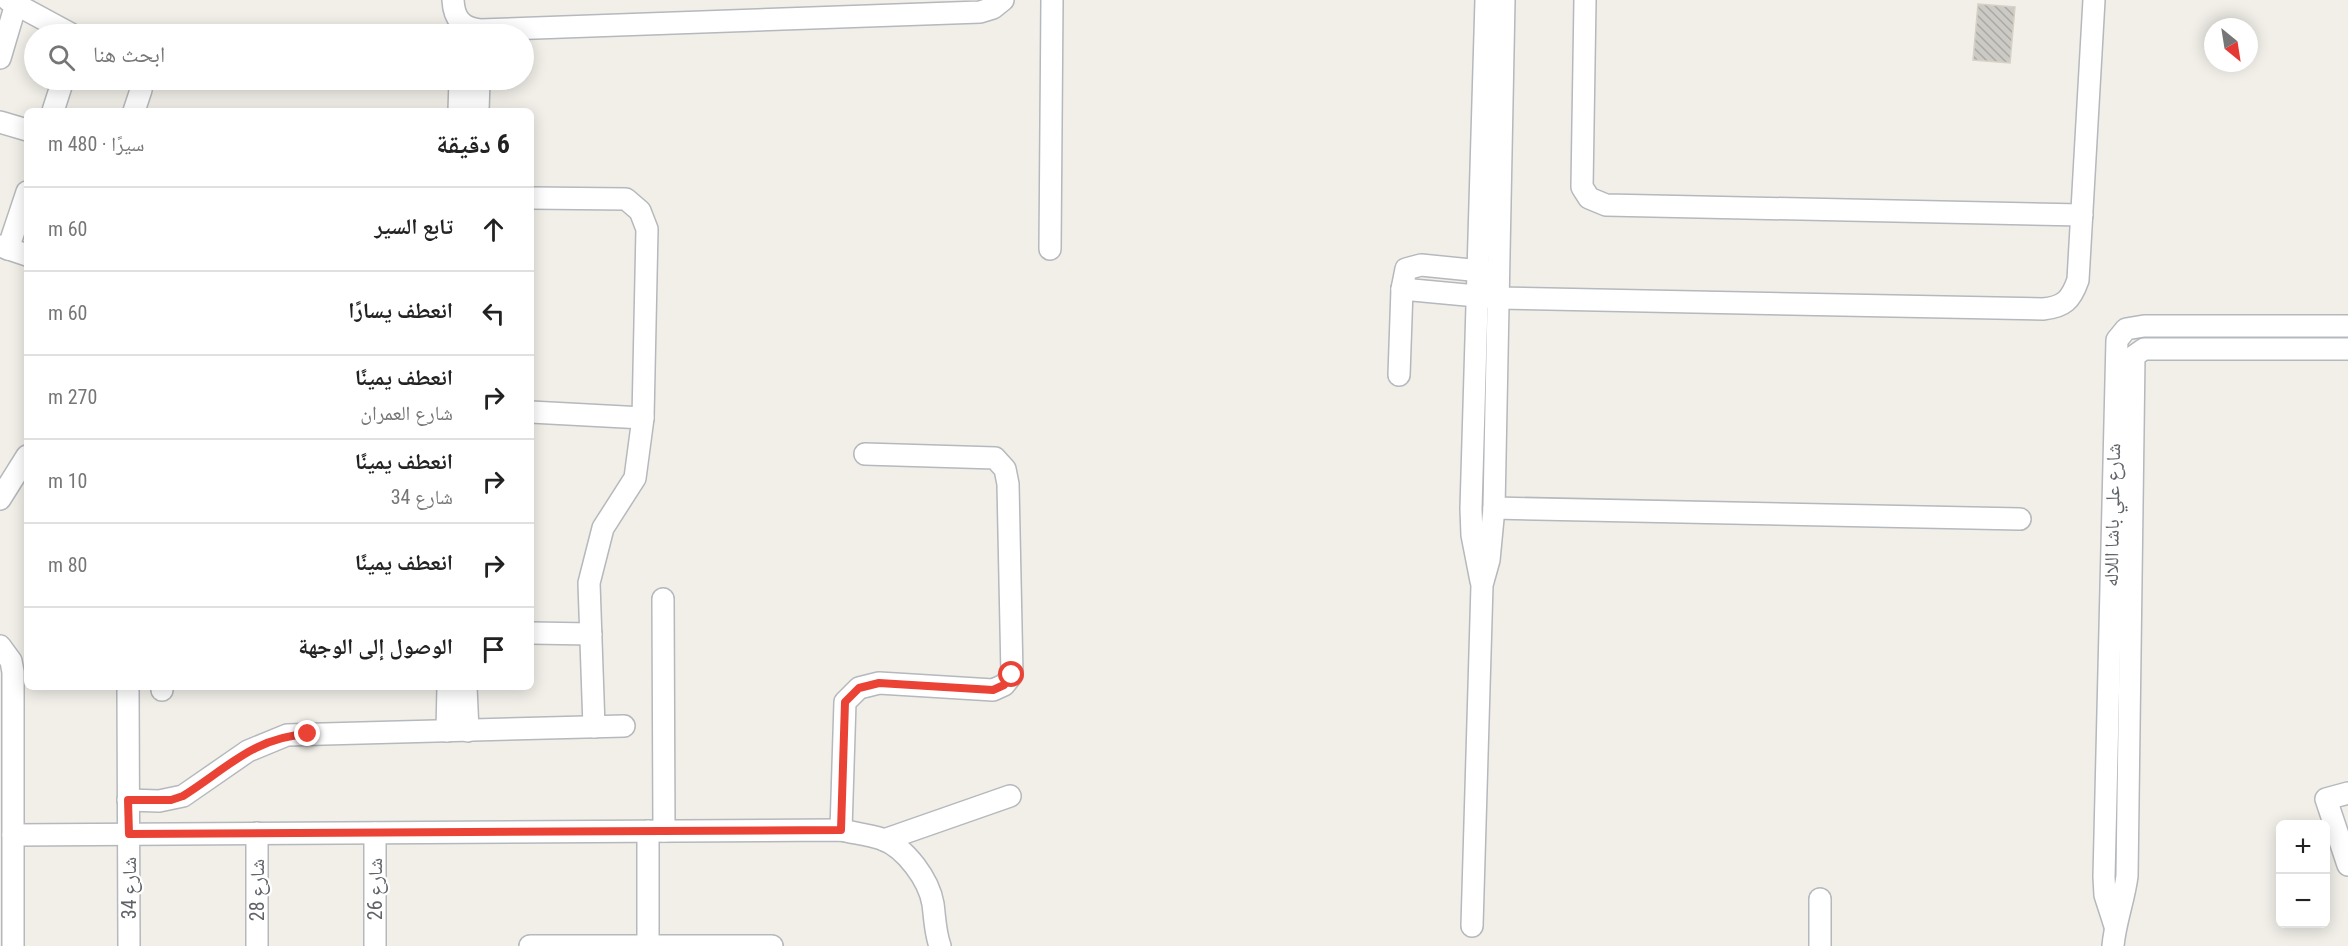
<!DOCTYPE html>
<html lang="ar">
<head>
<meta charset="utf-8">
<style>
	:root { --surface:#fff; --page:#f6f6f6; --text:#222; --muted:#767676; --line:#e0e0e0 }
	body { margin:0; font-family:"Roboto Condensed","Noto Naskh Arabic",sans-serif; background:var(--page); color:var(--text); direction:rtl }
	.controls { position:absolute; right:18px; bottom:18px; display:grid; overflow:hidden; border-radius:9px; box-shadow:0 3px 15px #0003 }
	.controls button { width:54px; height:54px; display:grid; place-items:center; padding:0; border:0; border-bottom:2px solid var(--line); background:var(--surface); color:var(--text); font:30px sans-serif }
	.compass { position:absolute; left:2204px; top:18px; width:54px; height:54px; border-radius:50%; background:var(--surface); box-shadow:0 3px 15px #0003; rotate:150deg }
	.stop { position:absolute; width:18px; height:18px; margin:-14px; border:4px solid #ea4335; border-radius:50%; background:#fff }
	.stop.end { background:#ea4335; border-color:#fff; box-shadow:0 2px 6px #0008 }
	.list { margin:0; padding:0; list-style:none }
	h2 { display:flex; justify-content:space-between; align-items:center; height:78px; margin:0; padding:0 24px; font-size:26px }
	h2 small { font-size:20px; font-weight:400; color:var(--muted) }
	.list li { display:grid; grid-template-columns:39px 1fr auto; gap:18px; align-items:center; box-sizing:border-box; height:84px; padding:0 24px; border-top:2px solid var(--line) }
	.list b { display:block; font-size:22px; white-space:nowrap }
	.list p { margin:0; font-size:20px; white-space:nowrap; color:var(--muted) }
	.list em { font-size:20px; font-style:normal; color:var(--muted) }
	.icon { flex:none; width:33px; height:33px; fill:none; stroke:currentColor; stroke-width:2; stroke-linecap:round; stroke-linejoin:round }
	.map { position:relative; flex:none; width:2348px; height:946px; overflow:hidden; direction:ltr }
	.search { position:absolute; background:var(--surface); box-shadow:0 3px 15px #0003; left:24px; top:24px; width:510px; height:66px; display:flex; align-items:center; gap:15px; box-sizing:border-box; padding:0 21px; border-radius:33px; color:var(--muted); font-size:22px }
	.panel { position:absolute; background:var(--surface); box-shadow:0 3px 15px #0003; left:24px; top:108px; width:510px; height:582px; border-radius:9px; direction:rtl }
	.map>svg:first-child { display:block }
</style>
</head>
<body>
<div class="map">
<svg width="2348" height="946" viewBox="0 0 2348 946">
	<defs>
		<pattern id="building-back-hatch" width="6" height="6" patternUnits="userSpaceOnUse" patternTransform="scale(1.5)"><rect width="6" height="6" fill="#cccac5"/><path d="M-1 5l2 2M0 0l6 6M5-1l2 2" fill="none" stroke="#a9a8a4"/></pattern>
	</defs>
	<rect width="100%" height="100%" fill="#f1efe8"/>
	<polygon fill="url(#building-back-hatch)" stroke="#d6d1c6" stroke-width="1.5" points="1978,4 2015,7 2010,63 1973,60"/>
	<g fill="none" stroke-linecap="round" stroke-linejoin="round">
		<defs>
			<g id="minor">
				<polyline points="8,0 71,34"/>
				<path d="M453,0C454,19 462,28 480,30L980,12L993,8L1003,0"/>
				<polyline points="1585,0 1582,187 1589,198 1606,205 2082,215"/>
				<polyline points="0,58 16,4"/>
				<polyline points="53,111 63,80"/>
				<polyline points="134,111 141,90 139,80"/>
				<polyline points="459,111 460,80"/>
				<polyline points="478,111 479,80"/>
				<polyline points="0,122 27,130"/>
				<polyline points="531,198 626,199 640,211 647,229 643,418 635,478 603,528 589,583 594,727"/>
				<polyline points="0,246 27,255"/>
				<polyline points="8,249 27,192"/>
				<polyline points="1050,249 1052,0"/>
				<path d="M1402,289L1498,298L2043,309C2064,307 2071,300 2078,280L2094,0"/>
				<polyline points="1399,375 1402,289 1406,269 1421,265 1491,272"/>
				<polyline points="531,412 643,418"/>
				<polyline points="0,499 27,456"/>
				<polyline points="1494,508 2020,519"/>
				<polyline points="1481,581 1472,535 1471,509 1486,0"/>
				<polyline points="663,599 664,831"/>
				<polyline points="531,633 591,634"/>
				<polyline points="0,646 11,661 13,672 13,946"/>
				<polyline points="128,687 129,946"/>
				<polyline points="466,687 468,731"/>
				<polyline points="162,690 162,687"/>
				<polyline points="447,731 448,687"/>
				<polyline points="2348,793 2326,799 2348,865"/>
				<polyline points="128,800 159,801 183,796 248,751 287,735 624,726"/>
				<polyline points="841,830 845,702 859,688 879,683 993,690 1004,685 1012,675 1008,484 1005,469 995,458 865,454"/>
				<polyline points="648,831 648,944"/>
				<polyline points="375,833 375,946"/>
				<path d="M13,835L841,830C854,833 869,835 882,839C906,848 929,880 933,904C935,919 935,932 940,946"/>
				<polyline points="884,840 1010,796"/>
				<polyline points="1820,899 1820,946"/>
				<polyline points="1472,926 1482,585 1489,560 1494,508 1504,0"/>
				<polyline points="2115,926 2105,895 2104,877 2117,340 2126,329 2144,326 2348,326"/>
				<polyline points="257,946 257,833"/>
				<polyline points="530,946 772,946"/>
				<path d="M2113,946C2115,922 2124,900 2127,876L2134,356L2144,349H2348"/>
			</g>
		</defs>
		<use href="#minor" stroke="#b5b8bc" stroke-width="24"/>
		<use href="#minor" stroke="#fff" stroke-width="21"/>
	</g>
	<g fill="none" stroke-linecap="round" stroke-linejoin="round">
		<path stroke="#ea4335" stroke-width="8" d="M308,734C254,737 226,769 183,796L171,800H128L129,834L841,830L845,702L859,688L879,683L993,690L1004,685L1012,675"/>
	</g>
	<g text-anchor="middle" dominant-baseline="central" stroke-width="4.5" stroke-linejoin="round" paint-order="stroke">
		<g font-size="20" fill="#5f6368" stroke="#fff">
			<text transform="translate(2112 515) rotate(-89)">شارع علي باشا اللاله</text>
			<text transform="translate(129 888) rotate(-90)">شارع 34</text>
			<text transform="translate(375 889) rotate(-90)">شارع 26</text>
			<text transform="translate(257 890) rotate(-90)">شارع 28</text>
		</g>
	</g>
</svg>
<div class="controls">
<button>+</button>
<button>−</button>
</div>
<svg class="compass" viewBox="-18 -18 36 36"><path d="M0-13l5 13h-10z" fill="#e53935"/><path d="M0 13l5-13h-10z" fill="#767676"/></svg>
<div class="stop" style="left:1012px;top:675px"></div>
<div class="stop end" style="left:308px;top:734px"></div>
<div class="search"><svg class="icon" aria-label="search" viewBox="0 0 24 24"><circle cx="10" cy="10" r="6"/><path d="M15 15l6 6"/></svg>ابحث هنا</div>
<section class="panel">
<h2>6 دقيقة<small>سيرًا · 480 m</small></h2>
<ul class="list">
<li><svg class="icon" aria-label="ahead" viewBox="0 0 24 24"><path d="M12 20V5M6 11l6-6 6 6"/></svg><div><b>تابع السير</b></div><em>60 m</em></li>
<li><svg class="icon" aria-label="left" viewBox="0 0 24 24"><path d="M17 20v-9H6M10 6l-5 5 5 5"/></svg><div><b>انعطف يسارًا</b></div><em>60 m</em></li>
<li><svg class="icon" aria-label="right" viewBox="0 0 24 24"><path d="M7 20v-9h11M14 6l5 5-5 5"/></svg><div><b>انعطف يمينًا</b><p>شارع العمران</p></div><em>270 m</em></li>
<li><svg class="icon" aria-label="right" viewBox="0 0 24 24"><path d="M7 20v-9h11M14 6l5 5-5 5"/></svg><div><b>انعطف يمينًا</b><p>شارع 34</p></div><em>10 m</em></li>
<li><svg class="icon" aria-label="right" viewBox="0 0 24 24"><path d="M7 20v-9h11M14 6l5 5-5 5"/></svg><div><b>انعطف يمينًا</b></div><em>80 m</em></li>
<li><svg class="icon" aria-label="arrive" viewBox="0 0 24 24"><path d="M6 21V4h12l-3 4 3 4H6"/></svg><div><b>الوصول إلى الوجهة</b></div></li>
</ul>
</section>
</div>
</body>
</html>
